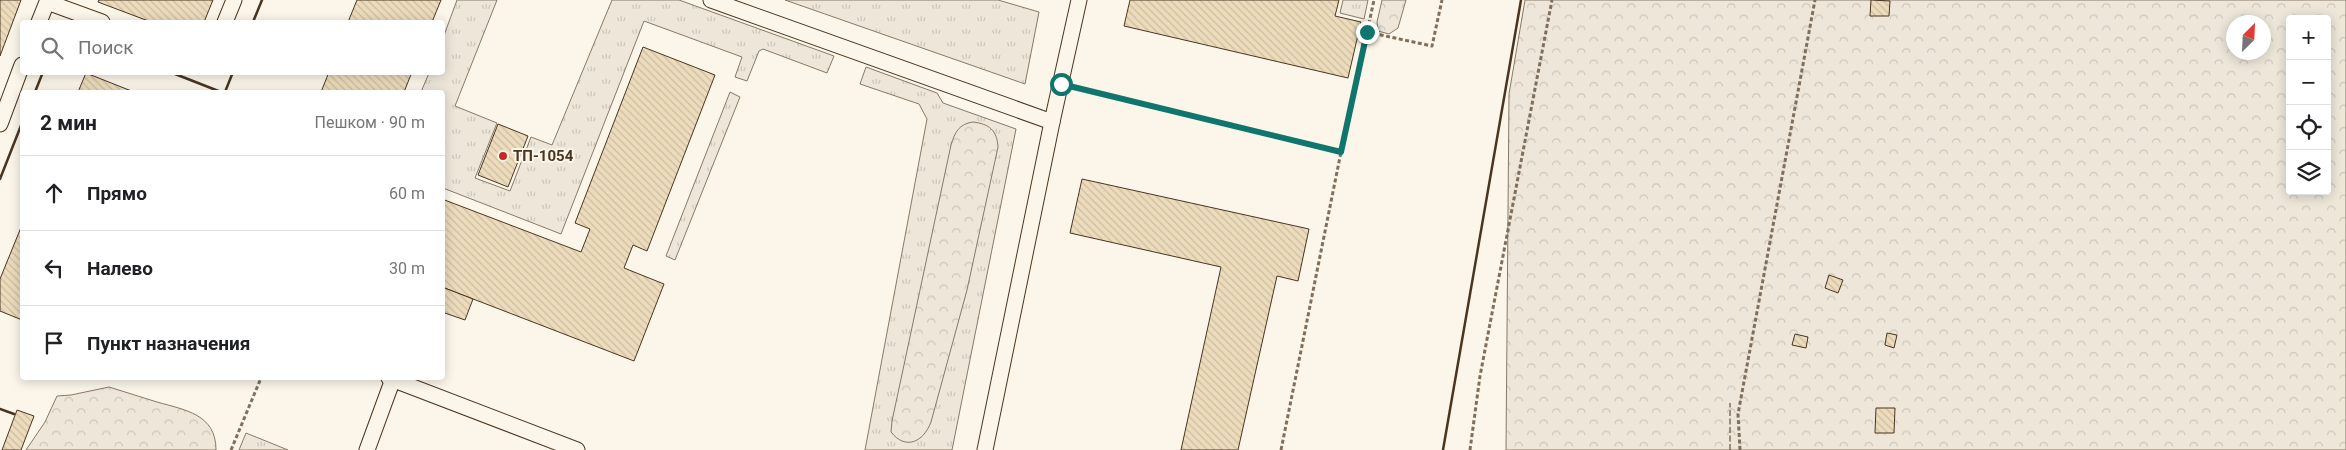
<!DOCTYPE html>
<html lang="ru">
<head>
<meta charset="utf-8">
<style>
	:root { --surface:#fff; --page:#f2f2f2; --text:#202124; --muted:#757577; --line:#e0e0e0 }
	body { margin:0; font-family:Roboto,sans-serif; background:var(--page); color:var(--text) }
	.controls { position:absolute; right:15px; top:15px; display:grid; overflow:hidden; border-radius:5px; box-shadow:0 2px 12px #0003 }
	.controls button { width:45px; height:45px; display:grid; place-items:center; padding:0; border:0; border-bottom:1px solid var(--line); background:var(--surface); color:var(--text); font:25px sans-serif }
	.compass { position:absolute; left:2226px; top:15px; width:45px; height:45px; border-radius:50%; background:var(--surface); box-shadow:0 2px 12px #0003; rotate:24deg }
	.stop { position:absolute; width:15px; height:15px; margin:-11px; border:4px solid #0f766e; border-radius:50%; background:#fff }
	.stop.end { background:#0f766e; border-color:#fff; box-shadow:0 1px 5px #0008 }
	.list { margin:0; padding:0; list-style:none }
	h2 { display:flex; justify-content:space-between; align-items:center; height:65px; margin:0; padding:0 20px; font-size:21px }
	h2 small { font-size:16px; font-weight:400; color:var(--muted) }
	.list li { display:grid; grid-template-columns:32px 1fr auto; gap:15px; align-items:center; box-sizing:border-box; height:75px; padding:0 20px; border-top:1px solid var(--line) }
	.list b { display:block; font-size:19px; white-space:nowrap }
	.list em { font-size:16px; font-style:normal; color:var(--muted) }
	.icon { flex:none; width:28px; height:28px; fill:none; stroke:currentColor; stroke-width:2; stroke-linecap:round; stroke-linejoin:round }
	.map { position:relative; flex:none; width:2346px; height:450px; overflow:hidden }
	.search { position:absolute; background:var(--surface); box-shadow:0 2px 12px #0003; left:20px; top:20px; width:425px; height:55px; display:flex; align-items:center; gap:12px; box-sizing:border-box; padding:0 18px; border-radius:5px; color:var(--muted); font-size:19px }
	.panel { position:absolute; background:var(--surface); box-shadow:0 2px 12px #0003; left:20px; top:90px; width:425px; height:290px; border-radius:5px }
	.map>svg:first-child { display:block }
</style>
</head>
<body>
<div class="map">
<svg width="2346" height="450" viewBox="0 0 2346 450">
	<defs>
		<pattern id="grass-tufts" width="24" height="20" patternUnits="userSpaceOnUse" patternTransform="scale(1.25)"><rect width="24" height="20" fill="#ede6d9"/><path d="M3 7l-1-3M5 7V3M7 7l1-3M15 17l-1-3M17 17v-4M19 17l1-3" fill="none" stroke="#cdc6ba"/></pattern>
		<pattern id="forest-crowns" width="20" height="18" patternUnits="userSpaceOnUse" patternTransform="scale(1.25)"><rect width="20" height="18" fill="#ede6d9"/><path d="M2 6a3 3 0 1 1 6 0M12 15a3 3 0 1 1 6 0" fill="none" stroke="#cdc6ba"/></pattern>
		<pattern id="building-back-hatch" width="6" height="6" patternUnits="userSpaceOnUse" patternTransform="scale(1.25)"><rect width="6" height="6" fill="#ecdcbc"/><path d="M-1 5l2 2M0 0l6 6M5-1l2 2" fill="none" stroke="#ccbda1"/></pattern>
	</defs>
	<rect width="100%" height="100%" fill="#fbf6e9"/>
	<g fill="url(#grass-tufts)" stroke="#887966">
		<polygon points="457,0 497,0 455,106 497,123 475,178 510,191 531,137 552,145 612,0 679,0 834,56 827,73 763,49 759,51 747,81 735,77 742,57 644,21 561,234 443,188 442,92 421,92 429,73 442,72 443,38"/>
		<polygon points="785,0 998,0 1039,12 1025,84"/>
		<polygon points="1343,0 1368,0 1364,19 1340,13"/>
		<polygon points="866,67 937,93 943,103 1016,129 952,450 865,450 927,119 919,104 860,84"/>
		<polygon points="730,92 740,97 675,260 666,256"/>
		<polygon points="246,433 288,450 239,450"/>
	</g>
	<g fill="url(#forest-crowns)" stroke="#887966" fill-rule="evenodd">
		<polygon points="1382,0 1406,0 1398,28 1389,34 1378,31 1377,22"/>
		<path d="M1525,0H2346V450H1506L1509,94ZM2290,19H2327V191H2290ZM2234,22H2264V52H2234Z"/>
		<path d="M973,122C989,124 997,130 998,147L967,290L931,422C923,443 905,450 891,432L892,421L951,145C955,132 959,124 973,122Z"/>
		<path d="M109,387C125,392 141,397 157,402C185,410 216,414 216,450H26L45,422L57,396L71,395Z"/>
	</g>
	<g fill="url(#building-back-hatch)" stroke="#4a3520">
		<polygon points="0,0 21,0 0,56"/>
		<polygon points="99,0 213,0 204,22 151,22 98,2"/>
		<polygon points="357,0 441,0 432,22 348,22"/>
		<polygon points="1130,0 1339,0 1335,16 1361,22 1348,78 1124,26"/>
		<polygon points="1871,0 1890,1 1889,16 1870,16"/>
		<polygon points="643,47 715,75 647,251 633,245 624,268 664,284 634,361 442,287 442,199 581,252 590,229 575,223"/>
		<polygon points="329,72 412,72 404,92 321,92"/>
		<polygon points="86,73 134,92 78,92"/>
		<polygon points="498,124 528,136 508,187 478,175"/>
		<polygon points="1082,179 1309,229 1298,281 1277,276 1238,450 1181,450 1221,267 1070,233"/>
		<polygon points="22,225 22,320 0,311 0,279"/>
		<polygon points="1829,275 1843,280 1838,293 1825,288"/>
		<polygon points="442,287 473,299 465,320 442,312"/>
		<polygon points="1887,333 1897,335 1894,348 1885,345"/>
		<polygon points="1795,334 1808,337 1806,348 1792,345"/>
		<polygon points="1876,408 1895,408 1894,433 1875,433"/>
		<polygon points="17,410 34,416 21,450 2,450"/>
	</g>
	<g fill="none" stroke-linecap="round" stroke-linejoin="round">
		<defs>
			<g id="lane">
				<polyline points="711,0 1052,122"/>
				<polyline points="39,22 47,2 102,22"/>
				<polyline points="225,22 234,0"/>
				<polyline points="0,124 22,65"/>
				<polyline points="389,378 577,450"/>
				<polyline points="367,450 393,379"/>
				<polyline points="985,450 1052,122 1079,0"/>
			</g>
		</defs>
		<use href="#lane" stroke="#4a3520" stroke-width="17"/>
		<g stroke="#7f6f5c" stroke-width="3" stroke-dasharray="4 2.5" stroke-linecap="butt">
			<polyline points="1367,32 1432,46 1442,0"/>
			<polyline points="1083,89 1341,152 1374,0"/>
			<polyline points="231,450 261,378"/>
			<polyline points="1281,450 1341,152"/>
			<polyline points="1470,450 1480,376 1552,0"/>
			<polyline points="1740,450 1738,414 1815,0"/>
		</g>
		<use href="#lane" stroke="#fbf6e9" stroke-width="15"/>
		<polyline stroke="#4a3520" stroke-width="1" stroke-dasharray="6 2.5" stroke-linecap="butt" points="1730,450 1730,403"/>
		<g stroke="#4a3520" stroke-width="2.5">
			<polyline points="253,22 262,0"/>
			<polyline points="170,72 221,92"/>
			<polyline points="35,92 43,72"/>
			<polyline points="225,92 233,72"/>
			<polyline points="0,179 22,123"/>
			<polyline points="0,409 14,414"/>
			<polyline points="1443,450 1521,0"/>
		</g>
	</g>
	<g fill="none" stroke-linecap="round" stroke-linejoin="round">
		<polyline stroke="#0f766e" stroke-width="6" points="1061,84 1341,152 1367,32"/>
	</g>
	<circle fill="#c62828" stroke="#fbf6e9" stroke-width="2" cx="503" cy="156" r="5"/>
	<g text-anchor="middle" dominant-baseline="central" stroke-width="4" stroke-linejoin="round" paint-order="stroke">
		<g font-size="15" font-weight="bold" fill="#4a3520" stroke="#fbf6e9" text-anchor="start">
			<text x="513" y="156">ТП-1054</text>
		</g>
	</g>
</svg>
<div class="controls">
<button>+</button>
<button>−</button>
<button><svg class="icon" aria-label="locate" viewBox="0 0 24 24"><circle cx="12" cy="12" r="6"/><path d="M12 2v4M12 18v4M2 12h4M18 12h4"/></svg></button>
<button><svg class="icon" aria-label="layers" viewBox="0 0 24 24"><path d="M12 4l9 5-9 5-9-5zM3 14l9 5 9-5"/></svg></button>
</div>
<svg class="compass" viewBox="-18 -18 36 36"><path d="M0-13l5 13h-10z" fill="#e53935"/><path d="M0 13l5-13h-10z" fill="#757577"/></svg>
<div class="stop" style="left:1061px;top:84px"></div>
<div class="stop end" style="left:1367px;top:32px"></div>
<div class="search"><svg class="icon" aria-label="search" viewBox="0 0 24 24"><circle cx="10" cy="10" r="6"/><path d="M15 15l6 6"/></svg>Поиск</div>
<section class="panel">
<h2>2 мин<small>Пешком · 90 m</small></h2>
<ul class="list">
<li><svg class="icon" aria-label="ahead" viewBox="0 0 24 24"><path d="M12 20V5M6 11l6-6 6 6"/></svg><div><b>Прямо</b></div><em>60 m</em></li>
<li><svg class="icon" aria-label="left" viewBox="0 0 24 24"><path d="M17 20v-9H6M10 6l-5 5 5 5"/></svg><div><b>Налево</b></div><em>30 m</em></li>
<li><svg class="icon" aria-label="arrive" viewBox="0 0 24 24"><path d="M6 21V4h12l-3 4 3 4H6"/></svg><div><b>Пункт назначения</b></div></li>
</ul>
</section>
</div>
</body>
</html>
